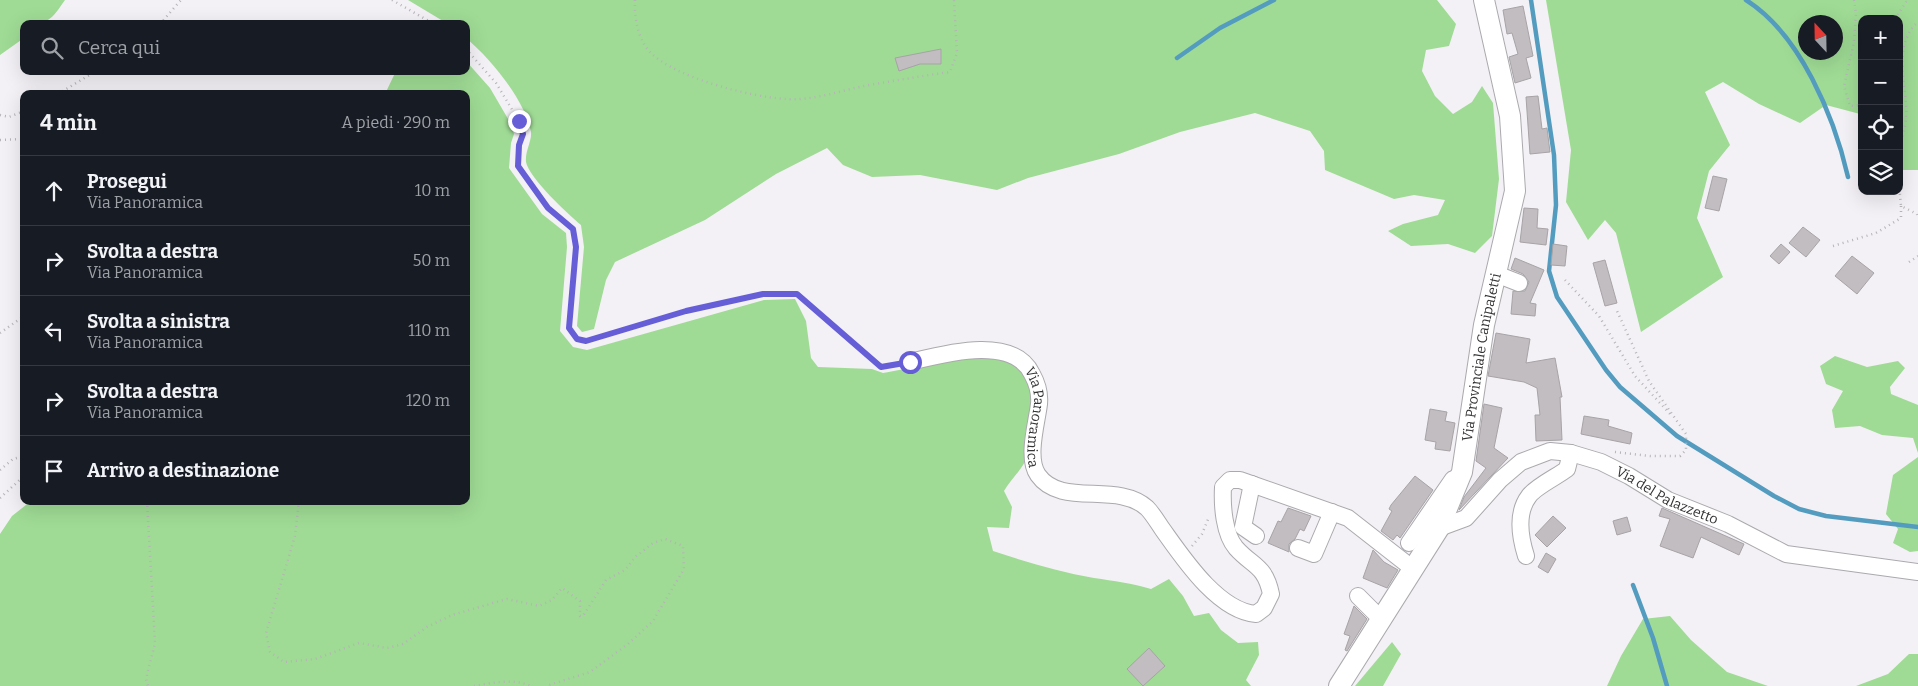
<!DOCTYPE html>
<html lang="it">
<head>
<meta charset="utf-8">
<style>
	:root { --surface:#171b24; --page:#20242c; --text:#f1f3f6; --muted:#9ea1a6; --line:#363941 }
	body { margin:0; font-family:Bitter,serif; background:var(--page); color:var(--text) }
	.controls { position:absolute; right:15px; top:15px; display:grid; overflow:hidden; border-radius:10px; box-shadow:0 5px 20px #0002 }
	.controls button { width:45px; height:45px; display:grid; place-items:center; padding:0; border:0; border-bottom:1px solid var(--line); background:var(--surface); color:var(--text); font:25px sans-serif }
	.compass { position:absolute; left:1798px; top:15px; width:45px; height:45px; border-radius:50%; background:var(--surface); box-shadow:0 5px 20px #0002; rotate:338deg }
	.stop { position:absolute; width:15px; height:15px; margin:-11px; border:4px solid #665ed7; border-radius:50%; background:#fff }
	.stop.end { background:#665ed7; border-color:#fff; box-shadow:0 1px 5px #0008 }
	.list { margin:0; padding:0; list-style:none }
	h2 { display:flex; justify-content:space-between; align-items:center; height:65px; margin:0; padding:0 20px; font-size:21px }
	h2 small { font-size:16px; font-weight:400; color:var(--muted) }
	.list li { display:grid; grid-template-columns:32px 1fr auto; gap:15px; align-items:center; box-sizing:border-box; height:70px; padding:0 20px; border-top:1px solid var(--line) }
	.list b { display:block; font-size:19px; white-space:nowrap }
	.list p { margin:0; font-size:16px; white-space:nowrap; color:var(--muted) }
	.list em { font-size:16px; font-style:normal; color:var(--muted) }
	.icon { flex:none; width:28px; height:28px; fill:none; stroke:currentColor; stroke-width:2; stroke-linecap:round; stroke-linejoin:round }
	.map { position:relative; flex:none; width:1918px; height:686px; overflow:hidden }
	.search { position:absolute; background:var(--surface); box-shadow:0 5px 20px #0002; left:20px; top:20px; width:450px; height:55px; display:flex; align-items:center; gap:12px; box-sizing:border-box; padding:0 18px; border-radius:10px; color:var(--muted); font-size:19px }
	.panel { position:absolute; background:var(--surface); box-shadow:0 5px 20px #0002; left:20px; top:90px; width:450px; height:415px; border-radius:10px }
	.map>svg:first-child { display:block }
</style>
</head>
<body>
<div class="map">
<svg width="1918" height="686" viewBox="0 0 1918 686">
	<rect width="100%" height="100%" fill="#f3f1f5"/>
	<g fill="#9fdb95" fill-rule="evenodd">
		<path d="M0,0H65C51,20 49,24 24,24V38L0,55Z"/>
		<path d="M408,0H1437L1456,24L1449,46L1426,50L1422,71L1435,96L1453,114L1472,102L1482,86L1493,103L1499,179L1492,236L1475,253L1448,244L1411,246L1388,231L1403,224L1438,215L1445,200L1414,195L1394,199L1325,170L1324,151L1310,131L1255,113L1180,132L1119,154L1028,178L997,190L920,175L872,177L843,165L827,148L776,174L705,220L615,262L606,280L594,329L582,332L577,326L584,247L581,225C568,214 529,178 526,162C525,151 532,141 531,132C525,100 491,59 466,38V24H448Z"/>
		<path d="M1546,0H1918V170H1899V19H1862V117L1860,114L1826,105L1800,123L1759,104L1723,82L1705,92L1730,145L1709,171L1697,218L1723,277L1641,332L1616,233L1605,220L1588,240L1566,202L1571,150ZM1806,22H1836V52H1806Z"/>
		<path d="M466,61L490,88L511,124L514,134L511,143L509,168L542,214L566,233L567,247L560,331L573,347L587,350L764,300L795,299L806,321L811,358L818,367L872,369L883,373C931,366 1051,325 1029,419C1028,424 1025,431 1025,437C1024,444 1028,453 1026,460C1021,470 1010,481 1004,491L1012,507L1009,528L987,527L993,551C1026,562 1060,572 1094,578C1114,581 1132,583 1151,589L1169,579L1183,596L1194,616L1209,613L1221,630L1238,643L1258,642L1259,655L1246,680L1251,686H0V534L12,516L31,501H466V94H385L396,71H466Z"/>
		<polygon points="1835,356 1867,367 1898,361 1905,368 1890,387 1891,394 1918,405 1918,453 1913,438 1882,435 1860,426 1835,428 1832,410 1843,391 1826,384 1820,366"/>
		<polygon points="1918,457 1918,551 1910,552 1893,543 1898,529 1886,514 1893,475"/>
		<polygon points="1670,616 1691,640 1727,672 1768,686 1607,686 1621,656 1643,619"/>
		<polygon points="1392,642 1401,654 1383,686 1355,686"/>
		<polygon points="1909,654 1918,654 1918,686 1856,686 1888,674"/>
	</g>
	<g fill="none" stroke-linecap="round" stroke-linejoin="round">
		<g stroke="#539cbf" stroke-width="4.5">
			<polyline points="1531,0 1554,155 1556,205 1549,271 1557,297 1606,370 1620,387 1677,436 1774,496 1799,509 1826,516 1918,527"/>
			<path d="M1746,0C1800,34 1834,116 1848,177"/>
			<polyline points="1177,58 1220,28 1274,0"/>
			<polyline points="1633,585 1653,638 1667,686"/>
		</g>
	</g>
	<g fill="#c1bdc0" stroke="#a7a3a6">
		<polygon points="1523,6 1533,56 1526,58 1531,78 1515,83 1509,57 1518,54 1512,33 1507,34 1503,10"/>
		<polygon points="941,49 941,64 920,64 899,71 895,58"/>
		<polygon points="1538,96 1542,129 1547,128 1550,152 1530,154 1526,97"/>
		<polygon points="1713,176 1727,179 1719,211 1705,208"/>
		<polygon points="1524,208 1538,209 1537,228 1548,229 1546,245 1520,242"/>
		<polygon points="1803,227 1820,240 1806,257 1789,243"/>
		<polygon points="1553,244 1567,246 1565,266 1551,265"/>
		<polygon points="1781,244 1790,252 1779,264 1770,256"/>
		<polygon points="1852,256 1874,273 1857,294 1835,276"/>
		<polygon points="1515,258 1544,270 1530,303 1536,304 1535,316 1511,314 1513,291 1525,291 1529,282 1523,274 1511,269"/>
		<polygon points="1605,260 1617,303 1605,306 1593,263"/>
		<polygon points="1496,333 1530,339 1526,363 1555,358 1562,397 1560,397 1562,440 1536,441 1535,415 1540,415 1537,388 1524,382 1488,376"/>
		<polygon points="1484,404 1502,408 1494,448 1508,458 1459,510 1464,497 1486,468 1476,461"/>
		<polygon points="1430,409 1447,412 1445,421 1455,423 1450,451 1435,449 1436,442 1425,440"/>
		<polygon points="1584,416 1609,420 1608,426 1632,433 1630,444 1581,434"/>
		<polygon points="1415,476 1433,490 1400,538 1397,535 1393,540 1381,531 1392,511 1389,509 1391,505"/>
		<polygon points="1288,508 1311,516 1304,531 1300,529 1295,539 1289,544 1289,552 1268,543 1278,521 1281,522"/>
		<polygon points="1662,508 1744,544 1739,555 1701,537 1693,558 1660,546 1670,519 1659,516"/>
		<polygon points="1553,516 1566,528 1547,547 1535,535"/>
		<polygon points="1627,517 1631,531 1617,535 1613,521"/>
		<polygon points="1373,550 1384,562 1398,570 1387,588 1363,578"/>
		<polygon points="1546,553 1556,559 1548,573 1538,567"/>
		<polygon points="1354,606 1367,619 1347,651 1345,650 1350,636 1344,634"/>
		<polygon points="1149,648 1165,666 1143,686 1127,669"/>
	</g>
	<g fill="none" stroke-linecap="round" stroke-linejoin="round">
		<defs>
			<g id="minor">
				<polyline points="1496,274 1519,283"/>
				<path id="s1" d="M910,362C943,354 1013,334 1032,374C1037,383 1040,394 1039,404C1037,422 1026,458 1038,475C1061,508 1117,481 1147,508C1153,514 1158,523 1163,530C1183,558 1218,611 1256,614L1264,608L1271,594C1265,565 1253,567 1236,548C1224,534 1222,506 1223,487L1230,480H1240L1348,518L1412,568"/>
				<polyline points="1252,484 1243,527 1256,536"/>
				<path id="s2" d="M1439,528L1466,518L1500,480L1521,462L1550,451L1571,453L1601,462L1629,476L1668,500L1728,524L1786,554L1918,572"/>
				<polyline points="1409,543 1453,479"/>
				<polyline points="1298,548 1314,554 1332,512"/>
				<path d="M1526,556C1520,537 1516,513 1529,496C1535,487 1558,476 1567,469L1571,453"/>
				<polyline points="1358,596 1381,619"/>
			</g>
			<g id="major">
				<path id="s3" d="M1339,686L1439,528L1462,472L1484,325L1515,191L1510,116L1484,0"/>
			</g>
		</defs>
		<use href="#minor" stroke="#aba9ad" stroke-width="18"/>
		<use href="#major" stroke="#aba9ad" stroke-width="22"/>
		<g stroke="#b6b4b7" stroke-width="2.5" stroke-dasharray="1 4" stroke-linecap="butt">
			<polyline points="392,0 434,24"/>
			<path d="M635,0C634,18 638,40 651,53C676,78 751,97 786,99C812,101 839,91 864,86C893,81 921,76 950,72L957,53L954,0"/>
			<polyline points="1854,0 1856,14 1854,42 1844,86 1850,106 1862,105"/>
			<polyline points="1895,19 1906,2 1910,0"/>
			<polyline points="160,24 181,0"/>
			<polyline points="466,49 496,83 519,121 523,135 519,145 518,165 548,208 573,229 576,247 569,328 577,339 586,341 686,311 763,294 797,295 881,367 896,364"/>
			<polyline points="58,94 96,71"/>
			<polyline points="0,115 9,117 24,111"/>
			<polyline points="0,140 24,139"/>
			<path d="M1899,151C1902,139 1906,127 1906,116C1908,86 1891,46 1918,22"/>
			<polyline points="1899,184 1901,206 1917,214 1918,217"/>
			<polyline points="1833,246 1876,233 1901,218 1901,206"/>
			<polyline points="1909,262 1918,256"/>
			<polyline points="1565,280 1599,316 1635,376 1672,416"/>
			<polyline points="0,333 24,316"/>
			<polyline points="1615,452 1650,456 1680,456 1686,450 1686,434 1649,381 1617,311"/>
			<polyline points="0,470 13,459 24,456"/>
			<polyline points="0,498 24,476"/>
			<polyline points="147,501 155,643 146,679 148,686"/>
			<polyline points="299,501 295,536 266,633 270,652 284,662 315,659 359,643 387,648 403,644 427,627 452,615 507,599 539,606 552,600 562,588 580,601 580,616 583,616 606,580 625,570 635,557 653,543 665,539 683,546 684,569 653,621 628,644 590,672 546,686"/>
			<polyline points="1192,546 1202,534 1209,517"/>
			<path d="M474,686C492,683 514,678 531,686"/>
		</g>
		<use href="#minor" stroke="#fff" stroke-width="16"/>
		<use href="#major" stroke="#fff" stroke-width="20"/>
	</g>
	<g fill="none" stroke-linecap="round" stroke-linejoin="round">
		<polyline stroke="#665ed7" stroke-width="6" points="519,121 523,134 519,145 518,166 548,208 573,229 576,247 569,328 577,339 586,341 686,311 763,294 797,294 881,367 910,362"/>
	</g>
	<g text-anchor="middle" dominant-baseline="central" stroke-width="4.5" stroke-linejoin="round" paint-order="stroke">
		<g font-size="14" fill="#363536" stroke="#fff">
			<text stroke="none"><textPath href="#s3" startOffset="364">Via Provinciale Canipaletti</textPath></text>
			<text stroke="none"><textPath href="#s1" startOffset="176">Via Panoramica</textPath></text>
			<text stroke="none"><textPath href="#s2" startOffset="265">Via del Palazzetto</textPath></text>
		</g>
	</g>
</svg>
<div class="controls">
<button>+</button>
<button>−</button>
<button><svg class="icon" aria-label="locate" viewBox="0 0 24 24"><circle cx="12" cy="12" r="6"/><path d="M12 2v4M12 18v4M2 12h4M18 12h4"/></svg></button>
<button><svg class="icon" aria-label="layers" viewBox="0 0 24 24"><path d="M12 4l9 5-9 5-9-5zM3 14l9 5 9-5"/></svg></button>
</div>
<svg class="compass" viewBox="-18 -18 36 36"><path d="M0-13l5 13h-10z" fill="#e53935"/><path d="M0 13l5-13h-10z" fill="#9ea1a6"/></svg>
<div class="stop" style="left:910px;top:362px"></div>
<div class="stop end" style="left:519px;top:121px"></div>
<div class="search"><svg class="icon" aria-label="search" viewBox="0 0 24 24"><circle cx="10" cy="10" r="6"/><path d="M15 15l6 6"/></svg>Cerca qui</div>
<section class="panel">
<h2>4 min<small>A piedi · 290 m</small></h2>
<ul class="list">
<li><svg class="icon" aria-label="ahead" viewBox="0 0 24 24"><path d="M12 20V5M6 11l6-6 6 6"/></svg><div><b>Prosegui</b><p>Via Panoramica</p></div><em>10 m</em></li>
<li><svg class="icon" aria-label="right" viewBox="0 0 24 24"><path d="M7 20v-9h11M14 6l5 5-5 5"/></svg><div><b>Svolta a destra</b><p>Via Panoramica</p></div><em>50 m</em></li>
<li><svg class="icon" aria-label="left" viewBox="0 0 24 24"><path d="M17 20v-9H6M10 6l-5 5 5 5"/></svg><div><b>Svolta a sinistra</b><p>Via Panoramica</p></div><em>110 m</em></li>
<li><svg class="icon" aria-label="right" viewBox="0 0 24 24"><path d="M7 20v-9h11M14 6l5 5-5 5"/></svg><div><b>Svolta a destra</b><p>Via Panoramica</p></div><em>120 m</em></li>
<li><svg class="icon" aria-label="arrive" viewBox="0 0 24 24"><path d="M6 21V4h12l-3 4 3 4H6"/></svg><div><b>Arrivo a destinazione</b></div></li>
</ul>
</section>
</div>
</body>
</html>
